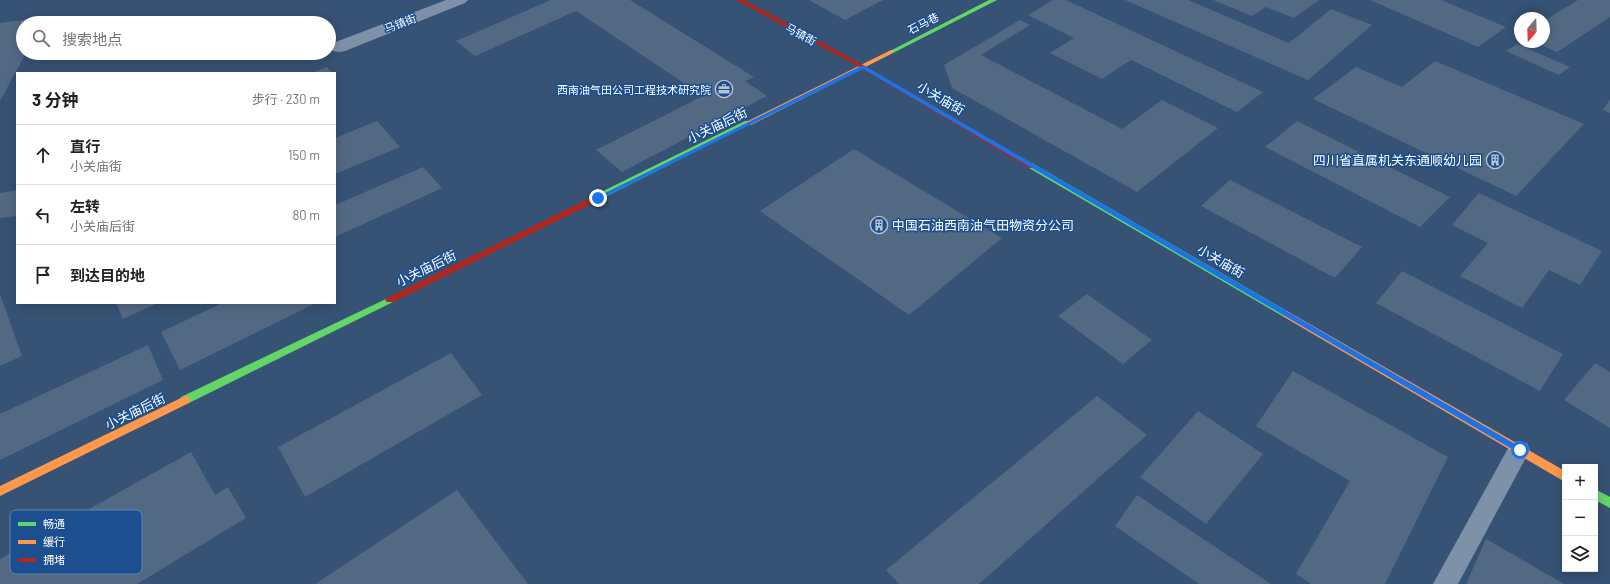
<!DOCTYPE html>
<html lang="zh">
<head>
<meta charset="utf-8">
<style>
	:root { --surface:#fff; --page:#f6f6f6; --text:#202124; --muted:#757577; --line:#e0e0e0 }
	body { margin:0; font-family:Barlow,"Noto Sans SC",sans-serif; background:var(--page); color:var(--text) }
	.controls { position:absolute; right:12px; bottom:12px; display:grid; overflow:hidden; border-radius:0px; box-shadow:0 2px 10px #0003 }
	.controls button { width:36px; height:36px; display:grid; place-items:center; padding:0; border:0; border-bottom:1px solid var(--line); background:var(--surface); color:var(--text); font:20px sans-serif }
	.compass { position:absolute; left:1514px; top:12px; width:36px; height:36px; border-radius:50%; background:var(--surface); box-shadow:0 2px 10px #0003; rotate:199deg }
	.stop { position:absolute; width:12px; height:12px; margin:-9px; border:3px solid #1a73e8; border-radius:50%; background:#fff }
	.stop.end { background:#1a73e8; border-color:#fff; box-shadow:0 1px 4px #0008 }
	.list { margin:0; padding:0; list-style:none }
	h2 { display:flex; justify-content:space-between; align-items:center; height:52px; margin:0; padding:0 16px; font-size:17px }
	h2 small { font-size:13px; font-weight:400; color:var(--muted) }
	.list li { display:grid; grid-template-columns:26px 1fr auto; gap:12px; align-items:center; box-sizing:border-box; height:60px; padding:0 16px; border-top:1px solid var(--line) }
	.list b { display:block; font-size:15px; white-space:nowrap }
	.list p { margin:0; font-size:13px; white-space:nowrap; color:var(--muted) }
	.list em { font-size:13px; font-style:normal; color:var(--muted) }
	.icon { flex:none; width:22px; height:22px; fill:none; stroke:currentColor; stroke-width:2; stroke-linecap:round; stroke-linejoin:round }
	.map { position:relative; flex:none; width:1610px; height:584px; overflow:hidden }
	.search { position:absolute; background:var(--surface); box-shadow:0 2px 10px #0003; left:16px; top:16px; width:320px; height:44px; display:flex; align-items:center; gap:10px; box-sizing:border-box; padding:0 14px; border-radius:22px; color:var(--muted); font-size:15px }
	.panel { position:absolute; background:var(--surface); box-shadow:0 2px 10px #0003; left:16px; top:72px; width:320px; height:232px; border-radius:0px }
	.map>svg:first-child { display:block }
</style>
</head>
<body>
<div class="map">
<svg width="1610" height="584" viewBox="0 0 1610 584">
	<rect width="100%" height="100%" fill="#365274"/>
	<g fill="#526984">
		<polygon points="551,0 630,0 754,77 745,81 767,96 622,172 596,150 703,96 576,11 475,56 456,41"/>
		<polygon points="809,0 883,0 845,20"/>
		<polygon points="1053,0 1066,0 1263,92 1237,112 1131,60 1102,79 1050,53 1074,38 1028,15"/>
		<polygon points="1125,0 1188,0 1289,43 1331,9 1372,25 1308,80"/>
		<polygon points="1213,0 1319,0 1294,18 1266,7 1252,16"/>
		<polygon points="1370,0 1441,0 1506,27 1478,47"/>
		<polygon points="1578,0 1610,0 1610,17 1557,52 1535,42 1544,42 1544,21"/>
		<polygon points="46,17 42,23 23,23 23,53 26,53 0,101 0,23"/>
		<polygon points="1020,20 1030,25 981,55 1122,129 1162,100 1218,128 1137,192 952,88 944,65"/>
		<polygon points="1517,44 1570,67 1559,75 1506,51"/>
		<polygon points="1435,61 1584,124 1516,196 1313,99 1356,67 1402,87"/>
		<polygon points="327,67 332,73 312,73"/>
		<polygon points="1610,99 1610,113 1603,110"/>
		<polygon points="377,121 400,147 335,174 335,138"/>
		<polygon points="1297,121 1450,197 1420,227 1265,147"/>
		<polygon points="854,149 1002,238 909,315 760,211"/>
		<polygon points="423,167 442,188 335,237 335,205"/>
		<polygon points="1230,180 1362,247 1335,278 1201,206"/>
		<polygon points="17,190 17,216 0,218 0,193"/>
		<polygon points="1479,193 1602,251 1580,285 1549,270 1522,308 1460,276 1488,243 1452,225"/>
		<polygon points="1402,271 1563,354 1540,391 1376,303"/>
		<polygon points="0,294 22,356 0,366"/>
		<polygon points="1087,294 1152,340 1123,364 1058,316"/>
		<polygon points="116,303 158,303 123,319"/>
		<polygon points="222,303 316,303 180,370 161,332"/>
		<polygon points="148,345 163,380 0,460 0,414"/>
		<polygon points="451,353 482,395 305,497 278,447"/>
		<polygon points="1595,363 1610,372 1610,428 1564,400"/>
		<polygon points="1293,371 1448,457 1385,584 1311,584 1296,574 1350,481 1256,426"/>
		<polygon points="1097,396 1147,435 979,584 899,584 886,570"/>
		<polygon points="1198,411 1263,454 1206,524 1140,477"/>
		<polygon points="191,452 215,495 228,487 246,518 137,584 0,584 0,559"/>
		<polygon points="457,490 528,584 315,584"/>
		<polygon points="1137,495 1271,584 1199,584 1115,526"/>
		<polygon points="1486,539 1564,584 1466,584"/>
	</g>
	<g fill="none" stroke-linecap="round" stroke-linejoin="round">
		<polygon fill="#7d92a8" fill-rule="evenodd" points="1519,441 1527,443 1530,450 1458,584 1433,584 1511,443"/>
		<polygon fill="#7d92a8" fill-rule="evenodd" points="446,0 468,0 465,3 345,51 339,52 333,51 331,47 333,43"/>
		<g fill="#63d668" fill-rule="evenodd">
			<polygon points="989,0 997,0 893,53 889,53 888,52"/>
			<polygon points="745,121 748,121 752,123 597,201 591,201 590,199 591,197"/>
			<polygon points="1032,163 1290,313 1292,315 1290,317 1284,317 1029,168 1028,166 1029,164"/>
			<polygon points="390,297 393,298 395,300 393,302 189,403 185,404 181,403 180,400 181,397"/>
			<polygon points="1595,489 1610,497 1610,508 1595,500"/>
		</g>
		<g fill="#ff974d" fill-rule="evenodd">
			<polygon points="891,50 893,51 893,53 751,125 748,125 744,123"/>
			<polygon points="1287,311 1565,471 1565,482 1284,317 1282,315 1284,313"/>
			<polygon points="185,396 189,397 190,400 189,403 0,496 0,486"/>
		</g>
		<g fill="#b3261e" fill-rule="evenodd">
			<polygon points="736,0 744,0 865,66 1036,166 1035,168 1029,168 861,68"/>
			<polygon points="594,196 598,199 597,201 393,302 387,302 385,300 387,298"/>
		</g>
	</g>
	<polygon fill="#1a73e8" points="861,66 865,66 1522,448 1522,452 1517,452 863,69 600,199 595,198"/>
	<defs>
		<symbol id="office-ring" viewBox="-11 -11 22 22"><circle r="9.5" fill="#1b4f8f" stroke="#b9c2ce" stroke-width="1.5"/><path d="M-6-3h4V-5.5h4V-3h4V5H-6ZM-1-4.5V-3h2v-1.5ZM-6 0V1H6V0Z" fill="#b9c2ce"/></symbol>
		<symbol id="building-ring" viewBox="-11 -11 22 22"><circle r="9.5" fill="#1b4f8f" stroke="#b9c2ce" stroke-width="1.5"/><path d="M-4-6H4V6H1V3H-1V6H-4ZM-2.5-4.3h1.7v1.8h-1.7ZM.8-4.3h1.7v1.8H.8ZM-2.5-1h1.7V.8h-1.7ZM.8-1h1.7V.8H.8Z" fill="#b9c2ce"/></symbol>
	</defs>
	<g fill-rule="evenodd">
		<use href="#office-ring" x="714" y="79" width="20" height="20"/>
		<use href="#building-ring" x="1485" y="150" width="20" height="20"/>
		<use href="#building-ring" x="869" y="215" width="20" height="20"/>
	</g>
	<g text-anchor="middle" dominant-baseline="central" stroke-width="3" stroke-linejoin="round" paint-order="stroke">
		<g font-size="11" fill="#fff" stroke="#1b4f8f">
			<text transform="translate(400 23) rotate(-21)">马镇街</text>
			<text transform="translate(923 23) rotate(-27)">石马巷</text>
			<text transform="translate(801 34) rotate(29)">马镇街</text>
		</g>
		<g font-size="11" fill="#fff" stroke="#1b4f8f" text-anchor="end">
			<text x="711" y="89">西南油气田公司工程技术研究院</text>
		</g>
		<g font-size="13" fill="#fff" stroke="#1b4f8f">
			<text transform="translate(941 98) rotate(30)">小关庙街</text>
			<text transform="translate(717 125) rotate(-26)">小关庙后街</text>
			<text transform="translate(1221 261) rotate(30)">小关庙街</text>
			<text transform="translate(426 268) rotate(-26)">小关庙后街</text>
			<text transform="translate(135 411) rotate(-26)">小关庙后街</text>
		</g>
		<g font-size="13" fill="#fff" stroke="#1b4f8f" text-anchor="end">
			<text x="1482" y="160">四川省直属机关东通顺幼儿园</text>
			<text x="892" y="225" text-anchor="start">中国石油西南油气田物资分公司</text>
		</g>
	</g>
	<rect x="10" y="510" width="132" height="64" rx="6" fill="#1b4f8f" stroke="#5f84b1" stroke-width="1"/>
	<rect x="18" y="522" width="18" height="4" fill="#63d668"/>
	<rect x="18" y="540" width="18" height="4" fill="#ff974d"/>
	<rect x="18" y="558" width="18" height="4" fill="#b3261e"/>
	<g font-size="11" fill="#fff">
		<text x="43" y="528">畅通</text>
		<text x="43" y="546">缓行</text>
		<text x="43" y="564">拥堵</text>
	</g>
</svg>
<div class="controls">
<button>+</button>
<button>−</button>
<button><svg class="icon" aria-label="layers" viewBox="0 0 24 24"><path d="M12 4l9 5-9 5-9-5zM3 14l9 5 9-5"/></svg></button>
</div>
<svg class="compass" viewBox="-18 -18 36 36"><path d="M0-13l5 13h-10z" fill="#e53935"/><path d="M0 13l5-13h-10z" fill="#757577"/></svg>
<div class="stop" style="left:1520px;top:450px"></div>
<div class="stop end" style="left:598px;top:198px"></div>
<div class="search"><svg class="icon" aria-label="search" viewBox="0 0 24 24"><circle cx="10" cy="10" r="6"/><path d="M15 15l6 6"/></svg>搜索地点</div>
<section class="panel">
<h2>3 分钟<small>步行 · 230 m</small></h2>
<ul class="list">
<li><svg class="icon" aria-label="ahead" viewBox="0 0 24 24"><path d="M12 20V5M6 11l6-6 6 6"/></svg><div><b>直行</b><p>小关庙街</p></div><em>150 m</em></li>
<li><svg class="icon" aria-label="left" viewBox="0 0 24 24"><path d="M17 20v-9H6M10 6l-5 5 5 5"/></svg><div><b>左转</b><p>小关庙后街</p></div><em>80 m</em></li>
<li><svg class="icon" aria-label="arrive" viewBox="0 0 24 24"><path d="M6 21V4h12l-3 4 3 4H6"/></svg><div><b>到达目的地</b></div></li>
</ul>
</section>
</div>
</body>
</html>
